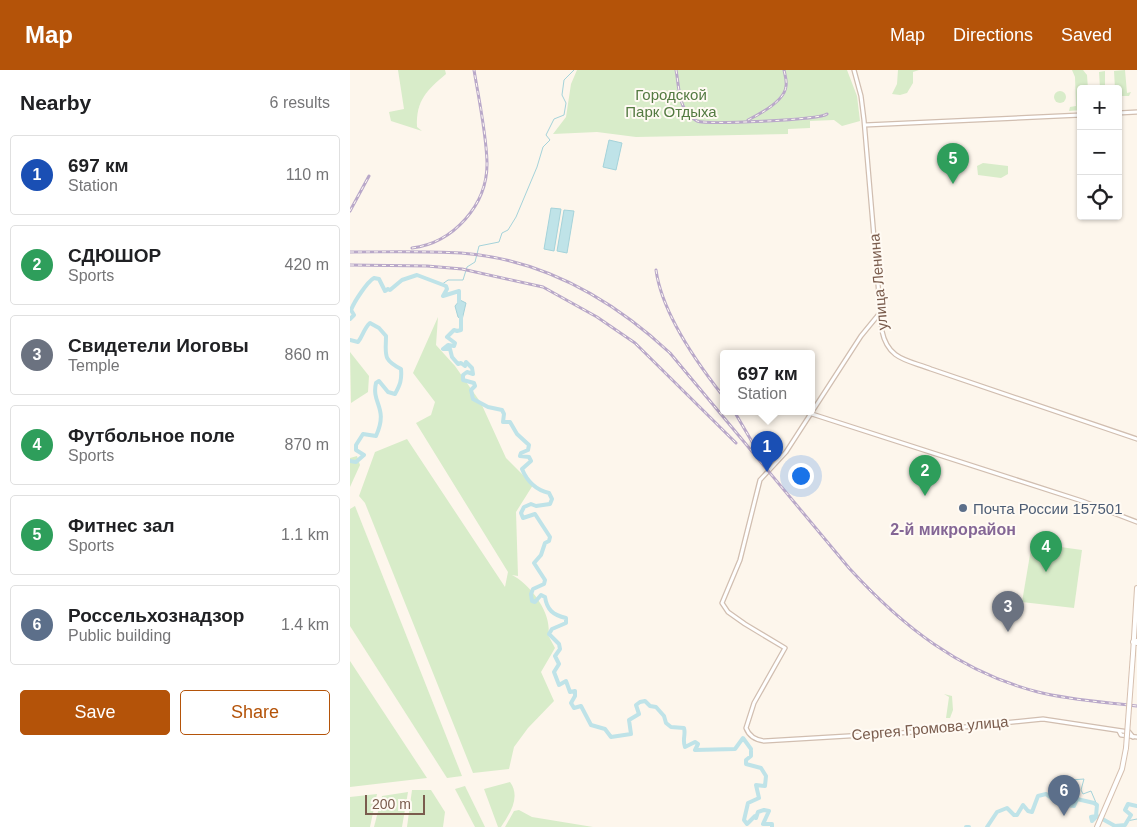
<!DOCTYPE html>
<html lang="en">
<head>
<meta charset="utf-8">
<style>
	:root { --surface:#fff; --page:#f2f2f2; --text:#202124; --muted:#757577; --line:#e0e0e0; --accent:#b45309 }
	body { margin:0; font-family:Arial,sans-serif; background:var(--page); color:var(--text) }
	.controls { position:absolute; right:15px; top:15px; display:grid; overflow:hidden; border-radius:5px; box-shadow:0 1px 4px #0004 }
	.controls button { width:45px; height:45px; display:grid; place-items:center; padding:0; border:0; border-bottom:1px solid var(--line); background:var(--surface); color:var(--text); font:25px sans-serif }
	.scale { position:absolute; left:15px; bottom:12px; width:60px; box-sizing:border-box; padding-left:5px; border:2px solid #7a5c4d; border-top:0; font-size:14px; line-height:18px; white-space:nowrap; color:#7a5c4d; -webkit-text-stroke:4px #fffaf3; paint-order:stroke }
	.you { position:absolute; left:450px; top:405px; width:18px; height:18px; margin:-12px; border:4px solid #fff; border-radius:50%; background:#1a73e8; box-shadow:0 0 0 8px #1a73e833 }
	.badge { display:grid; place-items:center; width:32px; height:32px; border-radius:50%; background:var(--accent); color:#fff; font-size:16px; font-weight:700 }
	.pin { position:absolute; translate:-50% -41px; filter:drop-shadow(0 1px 2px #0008) }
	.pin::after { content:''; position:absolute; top:26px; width:18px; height:15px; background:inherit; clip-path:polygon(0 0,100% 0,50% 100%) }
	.popup { position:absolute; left:370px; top:280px; width:95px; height:65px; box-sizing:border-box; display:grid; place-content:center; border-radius:5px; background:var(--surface); filter:drop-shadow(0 1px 4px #0005); font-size:16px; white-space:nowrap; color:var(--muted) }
	.popup b { font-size:19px; color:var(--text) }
	.popup::after { content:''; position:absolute; left:50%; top:100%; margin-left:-10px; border:10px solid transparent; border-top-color:var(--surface) }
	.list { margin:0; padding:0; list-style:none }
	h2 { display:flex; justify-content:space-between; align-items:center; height:65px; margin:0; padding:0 20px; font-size:21px }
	h2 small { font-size:16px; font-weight:400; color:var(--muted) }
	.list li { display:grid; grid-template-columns:32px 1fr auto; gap:15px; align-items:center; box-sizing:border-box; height:80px; margin:0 10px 10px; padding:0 10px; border:1px solid var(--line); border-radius:5px }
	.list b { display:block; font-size:19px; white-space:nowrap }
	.list p { margin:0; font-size:16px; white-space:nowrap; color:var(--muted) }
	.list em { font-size:16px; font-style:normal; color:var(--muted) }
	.actions { display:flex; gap:10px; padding:15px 20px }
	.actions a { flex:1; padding:11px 0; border:1px solid var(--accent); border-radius:5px; text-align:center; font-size:18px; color:var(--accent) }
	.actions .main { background:var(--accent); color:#fff }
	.icon { flex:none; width:28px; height:28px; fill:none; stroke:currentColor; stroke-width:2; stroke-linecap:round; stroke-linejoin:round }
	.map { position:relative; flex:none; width:787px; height:757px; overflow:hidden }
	header { display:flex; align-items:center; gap:30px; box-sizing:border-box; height:70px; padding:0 25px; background:var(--accent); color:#fff }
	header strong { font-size:24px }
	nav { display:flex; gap:28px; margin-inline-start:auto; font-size:18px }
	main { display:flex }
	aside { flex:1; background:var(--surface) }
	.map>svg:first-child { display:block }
</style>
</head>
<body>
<header>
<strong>Map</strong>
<nav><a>Map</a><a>Directions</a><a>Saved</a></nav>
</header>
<main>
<aside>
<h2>Nearby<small>6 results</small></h2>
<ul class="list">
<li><span class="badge" style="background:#1a4fb4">1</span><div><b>697 км</b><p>Station</p></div><em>110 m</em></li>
<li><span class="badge" style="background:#2e9e5b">2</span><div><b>СДЮШОР</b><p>Sports</p></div><em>420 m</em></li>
<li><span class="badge" style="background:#6b7280">3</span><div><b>Свидетели Иоговы</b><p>Temple</p></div><em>860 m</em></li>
<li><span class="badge" style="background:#2e9e5b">4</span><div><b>Футбольное поле</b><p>Sports</p></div><em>870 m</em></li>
<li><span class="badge" style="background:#2e9e5b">5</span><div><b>Фитнес зал</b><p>Sports</p></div><em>1.1 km</em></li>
<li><span class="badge" style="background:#5c6f8a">6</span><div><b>Россельхознадзор</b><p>Public building</p></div><em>1.4 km</em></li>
</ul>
<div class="actions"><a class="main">Save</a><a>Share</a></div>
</aside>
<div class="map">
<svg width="787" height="757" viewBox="0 0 787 757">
	<rect width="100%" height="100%" fill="#fdf6ec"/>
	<g fill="#d8ecc9">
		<path d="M48,0H95L96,4C77,20 66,30 67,57L72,61L41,51L39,42L54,39Z"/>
		<polygon points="227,0 497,0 507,26 510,51 492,56 484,50 460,51 460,58 438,59 438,64 286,67 247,62 203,64 216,47 221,14"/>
		<polygon points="548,0 569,0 563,2 563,13 557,23 550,25 542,24 547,14"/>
		<polygon points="722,0 733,0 737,5 738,19 731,19 731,40 719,41 720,37 726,36 725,7"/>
		<polygon points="775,0 777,23 781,22 779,26 768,26 768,19 765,19 764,1"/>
		<polygon points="755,1 755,19 750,18 749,2"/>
		<circle cx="710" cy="27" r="6"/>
		<polygon points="633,93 658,96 658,104 651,108 628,105 627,96"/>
		<path d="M88,247L86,275L105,296L131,333L156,388L183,415L166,442L168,506L162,505C180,514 203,544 198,565L205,578L191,602L204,631L178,658L164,677L159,699L123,703L15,433L9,426L25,382L57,369L155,517L158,502L66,353L81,345L85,332L63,303Z"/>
		<polygon points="0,282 19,306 18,322 1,333"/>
		<polygon points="7,386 10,395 0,417 0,388"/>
		<polygon points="5,436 112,706 97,708 0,556 0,439"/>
		<polygon points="682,473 732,480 724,538 672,532"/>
		<polygon points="0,591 77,708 0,717"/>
		<polygon points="594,624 602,626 603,640 600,648 596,648 599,627"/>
		<path d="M160,712C171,727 160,743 151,757H148L134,719Z"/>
		<polygon points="115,716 135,757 125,757 105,719"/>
		<polygon points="62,720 81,720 95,742 93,757 57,757"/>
		<polygon points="58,722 52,757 24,757 32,726"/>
		<polygon points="27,724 20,757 0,757 0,727"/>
		<polygon points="169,740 182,747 243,757 155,757 164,741"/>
	</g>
	<g fill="#bfe3e8" stroke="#a5d3da">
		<polygon points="259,70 272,73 266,100 253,97"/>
		<polygon points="201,138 211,139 204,181 194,179"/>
		<polygon points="214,140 224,141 217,183 207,181"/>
		<polygon points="110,230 116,233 112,250 108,247 105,236"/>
	</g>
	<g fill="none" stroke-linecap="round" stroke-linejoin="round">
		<g stroke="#a5d3da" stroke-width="1">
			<polyline points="91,215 98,210 113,210 117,197 125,192 129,176 149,172 152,163 158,160 166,147 187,97 193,77 200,70 196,65 204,49 214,45 216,33 212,25 214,10 224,0"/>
			<polyline points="725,732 721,710 734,709 731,720 733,724 741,721 747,735"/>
			<polyline points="777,751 787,749"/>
		</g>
		<g stroke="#bfe3e8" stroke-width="4">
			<path d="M111,246V260L107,261L104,260L97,267L105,273L104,276L98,275L93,279H100L102,287L108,294L111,293L115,296L116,292L122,298L123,304L117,302L113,305V310L124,313L125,316L121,320L123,329L138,337L152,340L154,344L153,352H160L167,364L179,375L178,380L171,383L170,386L179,387L181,391L172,399C177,411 186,420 199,423L202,429L200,434L186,436L181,434L174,437L171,443L173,448L185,444L200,467L199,471L195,473L191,485L184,493L195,510L194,514L183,519L181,524L182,531L185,532L191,525L195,527C197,540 203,545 216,548V553L202,559L199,564L209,574L210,579L205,586L209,594L204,602L209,615L216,611L220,622L225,621V626L221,633L224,638L231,636L241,655L255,659L261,667L281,664L279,650L289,644L286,635L290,632L295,631L300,636L306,637L314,646L316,653L321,657L334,658C336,665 332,669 335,677L345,672L348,674L345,680L385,679L393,668L401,679"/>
			<path d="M0,249L4,245L1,240C4,232 17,212 24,208L29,209L35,221L38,219L40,220L52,210L67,205L96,216L97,219L93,226L109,221V232"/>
			<path d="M0,270L8,272C13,266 14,258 20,253L29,258L36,266C36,285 32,289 51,299C52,310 50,315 45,324L38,322L29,311L26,313C21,334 39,337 26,366L13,364L6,375V380L14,385L6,392L0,391"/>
			<polyline points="401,681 401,686 396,690 396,694 411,698 416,706 415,716 406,715 409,728 398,733 394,750 397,754 405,746 406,748 408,742 414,740 419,741 413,754 422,754 422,757"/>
			<polyline points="616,757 619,757"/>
			<path d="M637,757L647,742L657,738L664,745H667L673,735L678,741L682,742L688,726L696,724C708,732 705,735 724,736L727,729L744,733L747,735L746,746L741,747L742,751L747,746L765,756L775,755L781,745L775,740L778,734L787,736"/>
		</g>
		<defs>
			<g id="tertiary">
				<path d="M504,0L511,26L514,50L532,261C538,290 558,290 581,299L787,369"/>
				<polyline points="768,43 787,42"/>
				<polyline points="515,55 731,45"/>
				<path d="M529,244L511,266L436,382L410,410L390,490L372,533L378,542L395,554L435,578L404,633L396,658C399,666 406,670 414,671L565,662L693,649L779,662L783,667"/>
				<polyline points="462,344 732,431 787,452"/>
				<polyline points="769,661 771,665 787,667"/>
			</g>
			<g id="secondary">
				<polyline points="787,571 783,572 787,573"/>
				<polyline points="783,584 787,518"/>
				<polyline points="747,757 772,699 776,678"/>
			</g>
		</defs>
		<use href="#tertiary" stroke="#d1beb0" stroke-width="5.5"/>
		<use href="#secondary" stroke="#d6c0b0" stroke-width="6"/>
		<use href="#tertiary" stroke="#fff" stroke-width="3"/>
		<use href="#secondary" stroke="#fff" stroke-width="4"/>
		<defs>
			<g id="rail">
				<path d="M326,0C329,15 328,36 341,47C343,48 345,50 347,51C357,55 469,50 477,44"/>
				<path d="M398,50C410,44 435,31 436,16C437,11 435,5 434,0"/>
				<polyline points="0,141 19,106"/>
				<path d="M62,178C103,173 138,135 137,92C136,62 129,30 124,0"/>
				<path d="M0,182C37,182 74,181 111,183C192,189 262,229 320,283L499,498C552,556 610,602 688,622C720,630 754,632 787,636"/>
				<polyline points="0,195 77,196 112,199 193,217 247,247 285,273 386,373"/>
				<path d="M306,200C312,243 347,293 373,326"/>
				<polyline points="384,341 408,382"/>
			</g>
		</defs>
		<use href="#rail" stroke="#b9a8c9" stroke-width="3"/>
		<use href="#rail" stroke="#fffaf3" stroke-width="1" stroke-dasharray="4" stroke-linecap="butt"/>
		<defs>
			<polyline id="secondary-bridge" points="776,678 783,584"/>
		</defs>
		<use href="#secondary-bridge" stroke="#d6c0b0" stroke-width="6" stroke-linecap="butt"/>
		<use href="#secondary-bridge" stroke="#fff" stroke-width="4"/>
	</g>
	<circle fill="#5c6f8a" stroke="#fffaf3" stroke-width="2" cx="613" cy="438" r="5"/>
	<g text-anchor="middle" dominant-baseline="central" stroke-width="4" stroke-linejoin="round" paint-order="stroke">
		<g font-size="15" fill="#537a41" stroke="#fffaf3">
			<text x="321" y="24">Городской<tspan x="321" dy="17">Парк Отдыха</tspan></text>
		</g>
		<g font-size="15" fill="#7a5c4d" stroke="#fffaf3">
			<text transform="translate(528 212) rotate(-95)">улица Ленина</text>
			<text transform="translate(580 658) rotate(-5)">Сергея Громова улица</text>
		</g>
		<g font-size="15" fill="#4e5e75" stroke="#fffaf3" text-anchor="start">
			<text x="623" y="438">Почта России 157501</text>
		</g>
		<g font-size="16" font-weight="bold" fill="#846695" stroke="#fffaf3">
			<text x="603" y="459">2-й микрорайон</text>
		</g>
	</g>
</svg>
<div class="controls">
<button>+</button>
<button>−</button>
<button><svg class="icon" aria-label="locate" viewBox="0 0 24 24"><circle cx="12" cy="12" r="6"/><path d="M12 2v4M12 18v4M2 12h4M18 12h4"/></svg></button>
</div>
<div class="scale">200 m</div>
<div class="you"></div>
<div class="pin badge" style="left:417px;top:402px;background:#1a4fb4">1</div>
<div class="popup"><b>697 км</b>Station</div>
<div class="pin badge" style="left:575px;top:426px;background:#2e9e5b">2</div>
<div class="pin badge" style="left:658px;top:562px;background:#6b7280">3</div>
<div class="pin badge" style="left:696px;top:502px;background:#2e9e5b">4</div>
<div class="pin badge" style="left:603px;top:114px;background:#2e9e5b">5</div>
<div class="pin badge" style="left:714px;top:746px;background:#5c6f8a">6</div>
</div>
</main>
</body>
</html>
